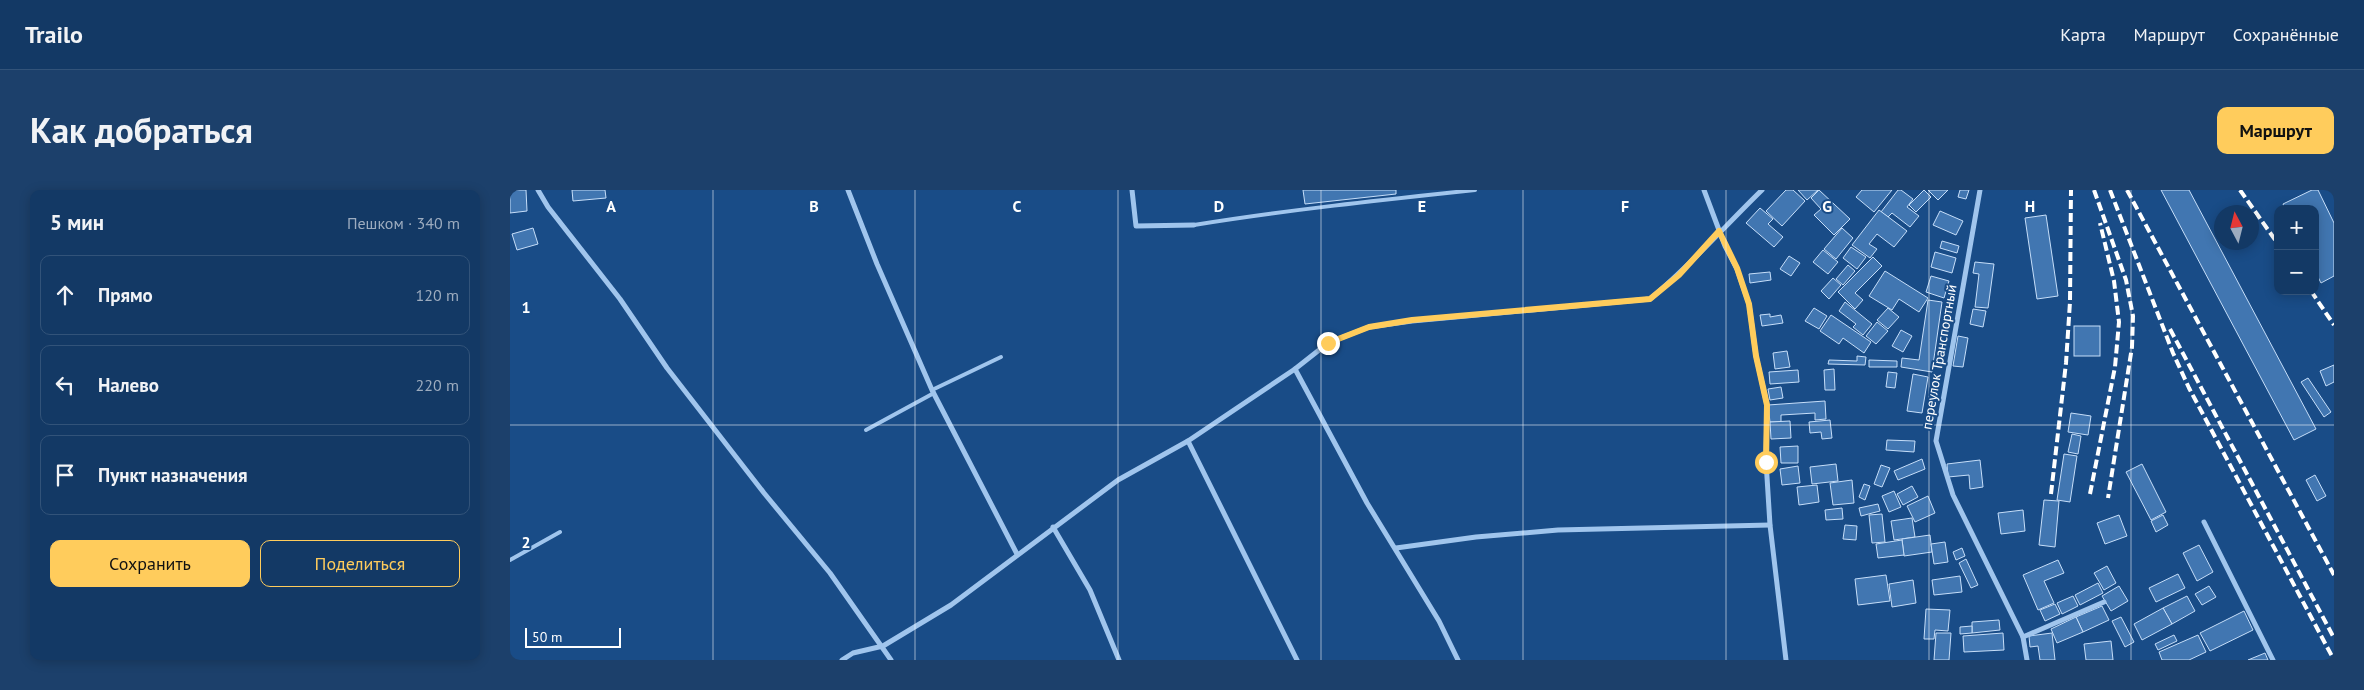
<!DOCTYPE html>
<html lang="ru">
<head>
<meta charset="utf-8">
<style>
	:root { --surface:#133965; --page:#1c406b; --text:#f1f3f6; --muted:#9dacbf; --line:#325379; --accent:#ffcc5c }
	body { margin:0; font-family:"PT Sans",sans-serif; background:var(--page); color:var(--text) }
	.controls { position:absolute; right:15px; top:15px; display:grid; overflow:hidden; border-radius:10px; box-shadow:0 2px 12px #0003 }
	.controls button { width:45px; height:45px; display:grid; place-items:center; padding:0; border:0; border-bottom:1px solid var(--line); background:var(--surface); color:var(--text); font:25px sans-serif }
	.compass { position:absolute; left:1704px; top:15px; width:45px; height:45px; border-radius:50%; background:var(--surface); box-shadow:0 2px 12px #0003; rotate:353deg }
	.scale { position:absolute; left:15px; bottom:12px; width:96px; box-sizing:border-box; padding-left:5px; border:2px solid #fff; border-top:0; font-size:14px; line-height:18px; white-space:nowrap; color:#fff; -webkit-text-stroke:4px #194c87; paint-order:stroke }
	.stop { position:absolute; width:15px; height:15px; margin:-11px; border:4px solid #ffcc5c; border-radius:50%; background:#fff }
	.stop.end { background:#ffcc5c; border-color:#fff; box-shadow:0 1px 5px #0008 }
	.list { margin:0; padding:0; list-style:none }
	h2 { display:flex; justify-content:space-between; align-items:center; height:65px; margin:0; padding:0 20px; font-size:21px }
	h2 small { font-size:16px; font-weight:400; color:var(--muted) }
	.list li { display:grid; grid-template-columns:32px 1fr auto; gap:15px; align-items:center; box-sizing:border-box; height:80px; margin:0 10px 10px; padding:0 10px; border:1px solid var(--line); border-radius:10px }
	.list b { display:block; font-size:19px; white-space:nowrap }
	.list em { font-size:16px; font-style:normal; color:var(--muted) }
	.actions { display:flex; gap:10px; padding:15px 20px }
	.actions a { flex:1; padding:11px 0; border:1px solid var(--accent); border-radius:10px; text-align:center; font-size:18px; color:var(--accent) }
	.actions .main { background:var(--accent); color:#111 }
	.icon { flex:none; width:28px; height:28px; fill:none; stroke:currentColor; stroke-width:2; stroke-linecap:round; stroke-linejoin:round }
	.map { position:relative; flex:none; width:1824px; height:470px; overflow:hidden; border-radius:10px }
	header { display:flex; align-items:center; gap:30px; box-sizing:border-box; height:70px; padding:0 25px; background:var(--surface); border-bottom:1px solid var(--line) }
	header strong { font-size:24px }
	nav { display:flex; gap:28px; margin-inline-start:auto; font-size:18px }
	.intro { display:flex; align-items:center; justify-content:space-between; box-sizing:border-box; height:120px; padding:0 30px }
	h1 { margin:0; font-size:35px }
	.button { padding:12px 22px; border-radius:10px; background:var(--accent); color:#111; font-size:18px; font-weight:700 }
	main { display:flex; gap:30px; padding:0 30px }
	aside { flex:1; background:var(--surface); border-radius:10px; box-shadow:0 2px 12px #0003 }
	.map>svg:first-child { display:block }
</style>
</head>
<body>
<header>
<strong>Trailo</strong>
<nav><a>Карта</a><a>Маршрут</a><a>Сохранённые</a></nav>
</header>
<div class="intro"><h1>Как добраться</h1><a class="button">Маршрут</a></div>
<main>
<aside>
<h2>5 мин<small>Пешком · 340 m</small></h2>
<ul class="list">
<li><svg class="icon" aria-label="ahead" viewBox="0 0 24 24"><path d="M12 20V5M6 11l6-6 6 6"/></svg><div><b>Прямо</b></div><em>120 m</em></li>
<li><svg class="icon" aria-label="left" viewBox="0 0 24 24"><path d="M17 20v-9H6M10 6l-5 5 5 5"/></svg><div><b>Налево</b></div><em>220 m</em></li>
<li><svg class="icon" aria-label="arrive" viewBox="0 0 24 24"><path d="M6 21V4h12l-3 4 3 4H6"/></svg><div><b>Пункт назначения</b></div></li>
</ul>
<div class="actions"><a class="main">Сохранить</a><a>Поделиться</a></div>
</aside>
<div class="map">
<svg width="1824" height="470" viewBox="0 0 1824 470">
	<rect width="100%" height="100%" fill="#194c87"/>
	<g fill="#4176b1" stroke="#c6def9">
		<polygon points="0,0 16,0 17,21 0,23"/>
		<polygon points="62,0 95,0 96,8 63,11"/>
		<polygon points="793,0 886,0 886,4 795,14"/>
		<polygon points="1276,0 1283,0 1295,11 1272,36 1256,21"/>
		<polygon points="1288,0 1308,0 1297,10"/>
		<polygon points="1309,0 1340,29 1324,45 1304,25 1311,19 1301,8"/>
		<polygon points="1352,0 1382,0 1364,22 1346,7"/>
		<polygon points="1388,0 1391,0 1403,9 1397,17 1409,26 1400,37 1382,23 1378,27 1371,22"/>
		<polygon points="1414,0 1421,7 1406,22 1399,15"/>
		<polygon points="1418,0 1438,0 1428,10"/>
		<polygon points="1450,0 1459,0 1456,9 1448,7"/>
		<polygon points="1651,0 1679,0 1806,239 1784,250"/>
		<polygon points="1802,0 1808,0 1824,33 1824,86 1811,93 1805,81 1805,19 1775,19 1773,14"/>
		<polygon points="1250,18 1263,29 1258,34 1273,47 1264,57 1236,33"/>
		<polygon points="1369,20 1397,41 1384,57 1367,44 1359,54 1367,59 1360,68 1342,55"/>
		<polygon points="1430,21 1453,31 1446,45 1423,35"/>
		<polygon points="1536,25 1548,106 1527,109 1515,28"/>
		<polygon points="23,38 28,54 7,60 2,44"/>
		<polygon points="1332,38 1343,48 1326,69 1314,59"/>
		<polygon points="1432,51 1449,56 1447,63 1430,58"/>
		<polygon points="1341,57 1356,67 1347,79 1333,68"/>
		<polygon points="1313,60 1328,72 1318,84 1303,72"/>
		<polygon points="1425,62 1446,68 1442,83 1421,77"/>
		<polygon points="1279,66 1290,73 1281,86 1270,79"/>
		<polygon points="1363,67 1372,76 1345,103 1353,110 1345,119 1328,102"/>
		<polygon points="1465,72 1484,74 1478,118 1465,117 1469,84 1463,83"/>
		<polygon points="1338,75 1345,81 1333,95 1326,89"/>
		<polygon points="1375,81 1418,108 1409,122 1389,109 1382,120 1359,106"/>
		<polygon points="1260,82 1261,90 1240,93 1239,84"/>
		<polygon points="1421,86 1439,91 1434,108 1416,102"/>
		<polygon points="1323,88 1331,95 1319,109 1311,101"/>
		<polygon points="1418,110 1432,112 1422,182 1391,177 1392,168 1409,170"/>
		<polygon points="1335,112 1362,134 1353,145 1343,137 1346,134 1329,121"/>
		<polygon points="1304,118 1317,126 1309,139 1295,131"/>
		<polygon points="1378,118 1389,127 1378,139 1367,130"/>
		<polygon points="1463,119 1476,121 1473,137 1460,134"/>
		<polygon points="1260,124 1260,127 1271,125 1273,133 1252,136 1250,125"/>
		<polygon points="1321,125 1361,152 1354,163 1333,148 1329,154 1310,141"/>
		<polygon points="1367,132 1378,141 1366,154 1356,146"/>
		<rect x="1564" y="136" width="26" height="30"/>
		<polygon points="1391,140 1402,146 1393,162 1382,156"/>
		<polygon points="1448,146 1458,148 1453,177 1443,176"/>
		<polygon points="1277,161 1280,177 1265,179 1263,163"/>
		<polygon points="1347,166 1356,167 1355,175 1318,174 1319,170 1347,171"/>
		<polygon points="1359,170 1387,171 1387,177 1359,177"/>
		<polygon points="1824,175 1824,192 1816,196 1810,181"/>
		<polygon points="1324,179 1325,200 1315,200 1314,180"/>
		<polygon points="1288,180 1289,192 1260,194 1259,182"/>
		<polygon points="1378,182 1387,183 1385,198 1376,197"/>
		<polygon points="1403,184 1418,187 1412,223 1397,221"/>
		<polygon points="1798,188 1821,222 1814,227 1791,192"/>
		<polygon points="1271,197 1273,208 1260,210 1258,199"/>
		<polygon points="1315,211 1316,229 1305,230 1305,223 1271,225 1271,232 1260,232 1258,215"/>
		<polygon points="1561,223 1581,226 1578,245 1558,242"/>
		<polygon points="1320,230 1322,248 1312,249 1311,242 1300,243 1299,232"/>
		<polygon points="1280,231 1281,248 1261,249 1260,232"/>
		<polygon points="1562,244 1571,246 1568,264 1558,262"/>
		<polygon points="1377,250 1405,251 1404,262 1376,260"/>
		<polygon points="1288,256 1288,273 1271,273 1270,257"/>
		<polygon points="1554,264 1567,266 1560,312 1547,310"/>
		<polygon points="1412,269 1415,279 1388,290 1384,281"/>
		<polygon points="1470,270 1473,297 1460,299 1459,285 1438,287 1437,274"/>
		<polygon points="1326,274 1328,291 1302,294 1300,277"/>
		<polygon points="1632,274 1656,322 1641,330 1616,282"/>
		<polygon points="1371,275 1380,278 1372,297 1364,294"/>
		<polygon points="1288,276 1290,293 1272,295 1270,279"/>
		<polygon points="1805,285 1816,306 1807,311 1796,290"/>
		<polygon points="1342,290 1344,313 1323,315 1320,293"/>
		<polygon points="1354,294 1360,296 1355,310 1349,307"/>
		<polygon points="1307,295 1309,312 1289,315 1287,297"/>
		<polygon points="1402,296 1408,307 1393,315 1387,304"/>
		<polygon points="1384,301 1391,317 1379,322 1372,306"/>
		<polygon points="1418,306 1425,323 1405,332 1397,316"/>
		<polygon points="1534,310 1549,311 1545,357 1529,355"/>
		<polygon points="1368,314 1370,321 1351,326 1349,318"/>
		<polygon points="1332,318 1333,329 1316,330 1315,320"/>
		<polygon points="1513,320 1515,341 1491,344 1488,323"/>
		<polygon points="1372,324 1375,352 1362,353 1359,325"/>
		<polygon points="1609,325 1617,346 1595,354 1587,333"/>
		<polygon points="1653,325 1658,335 1646,342 1641,331"/>
		<polygon points="1402,328 1405,347 1384,350 1381,331"/>
		<polygon points="1335,335 1347,336 1346,350 1333,349"/>
		<polygon points="1420,345 1422,362 1394,366 1392,349"/>
		<polygon points="1392,350 1394,365 1368,368 1366,354"/>
		<polygon points="1435,352 1438,372 1424,374 1421,354"/>
		<polygon points="1689,355 1703,382 1687,391 1673,363"/>
		<polygon points="1452,358 1455,366 1446,370 1443,362"/>
		<polygon points="1456,369 1468,395 1461,398 1449,373"/>
		<polygon points="1548,370 1554,383 1534,391 1544,413 1528,420 1513,385"/>
		<polygon points="1597,376 1606,393 1594,400 1584,383"/>
		<polygon points="1668,384 1675,398 1646,412 1639,398"/>
		<polygon points="1376,385 1380,411 1348,415 1345,389"/>
		<polygon points="1450,386 1452,402 1424,405 1422,390"/>
		<polygon points="1403,390 1406,413 1382,417 1379,394"/>
		<polygon points="1588,393 1593,403 1570,415 1565,405"/>
		<polygon points="1609,396 1618,411 1601,421 1592,406"/>
		<polygon points="1699,396 1706,407 1692,415 1685,404"/>
		<polygon points="1563,406 1568,416 1552,424 1547,413"/>
		<polygon points="1677,406 1685,421 1662,434 1653,418"/>
		<polygon points="1545,414 1550,424 1535,431 1530,420"/>
		<polygon points="1592,416 1599,430 1573,442 1566,427"/>
		<polygon points="1653,418 1662,434 1632,450 1624,434"/>
		<polygon points="1416,419 1440,420 1438,441 1425,440 1424,449 1414,449"/>
		<polygon points="1734,421 1743,440 1700,461 1690,443"/>
		<polygon points="1566,427 1573,442 1547,453 1541,439"/>
		<polygon points="1611,427 1624,452 1615,457 1602,431"/>
		<polygon points="1489,430 1490,440 1462,443 1462,432"/>
		<polygon points="1462,436 1462,443 1450,444 1450,437"/>
		<polygon points="1426,443 1441,443 1439,470 1424,470"/>
		<polygon points="1493,443 1494,460 1454,462 1453,446"/>
		<polygon points="1542,443 1545,470 1530,470 1528,456 1520,457 1519,446"/>
		<polygon points="1664,445 1667,451 1648,460 1645,454"/>
		<polygon points="1688,445 1696,462 1679,470 1652,470 1649,462"/>
		<polygon points="1601,451 1603,470 1576,470 1574,454"/>
		<polygon points="1755,463 1758,470 1738,470"/>
	</g>
	<g fill="none" stroke-linecap="round" stroke-linejoin="round">
		<g stroke="#a0c5ed" stroke-width="4">
			<path d="M684,35C777,20 871,10 965,0"/>
			<polyline points="422,200 491,167"/>
			<polyline points="356,240 424,203"/>
			<polyline points="0,370 50,342"/>
		</g>
		<g stroke="#a0c5ed" stroke-width="5">
			<polyline points="28,0 38,17 110,109 157,178 254,303 320,383 381,470"/>
			<polyline points="338,0 367,74 422,200 507,364"/>
			<polyline points="622,0 626,36 684,35"/>
			<polyline points="1194,0 1215,56 1227,79 1239,114 1246,166 1257,215 1256,271 1260,335 1276,470"/>
			<polyline points="1470,0 1426,251 1443,305 1513,447 1517,470"/>
			<polyline points="785,179 857,313 929,431 948,470"/>
			<polyline points="678,251 787,470"/>
			<polyline points="1694,332 1763,470"/>
			<polyline points="543,337 580,400 609,470"/>
			<polyline points="886,358 966,347 1048,340 1260,335"/>
			<polyline points="1513,447 1594,412"/>
			<path d="M332,470L343,463L373,456L441,415L608,290L678,251L785,179L818,153L859,137L902,131L1140,109C1180,76 1215,36 1252,0"/>
		</g>
		<g stroke="#fff" stroke-width="4" stroke-dasharray="9 4" stroke-linecap="butt">
			<polyline points="1584,0 1616,90 1623,126 1622,157 1598,308"/>
			<polyline points="1600,0 1663,163 1679,198 1824,470"/>
			<polyline points="1617,0 1824,385"/>
			<polyline points="1730,0 1768,54"/>
			<polyline points="1801,101 1824,135"/>
			<polyline points="1660,139 1824,448"/>
			<polyline points="1541,304 1556,173 1560,112 1561,0"/>
			<polyline points="1580,304 1605,177 1609,132 1604,91 1590,33"/>
		</g>
	</g>
	<g fill="none" stroke-linecap="round" stroke-linejoin="round">
		<polyline stroke="#ffcc5c" stroke-width="6" points="818,153 859,137 902,130 1140,109 1169,85 1209,41 1227,78 1239,114 1246,166 1257,215 1256,272"/>
	</g>
	<path fill="none" stroke="#fff" stroke-width="1" stroke-opacity="0.55" d="M203,0V470M405,0V470M608,0V470M811,0V470M1013,0V470M1216,0V470M1419,0V470M1621,0V470M0,235H1824"/>
	<g text-anchor="middle" dominant-baseline="central" stroke-width="4" stroke-linejoin="round" paint-order="stroke">
		<g font-size="14" fill="#fff" stroke="#194c87">
			<text transform="translate(1429 167) rotate(-80)">переулок Транспортный</text>
		</g>
	</g>
	<g font-size="16" text-anchor="middle" font-weight="bold" fill="#fff" stroke="#194c87" stroke-width="4" stroke-linejoin="round" paint-order="stroke">
		<text x="101" y="22">A</text>
		<text x="304" y="22">B</text>
		<text x="507" y="22">C</text>
		<text x="709" y="22">D</text>
		<text x="912" y="22">E</text>
		<text x="1115" y="22">F</text>
		<text x="1317" y="22">G</text>
		<text x="1520" y="22">H</text>
		<text x="16" y="123">1</text>
		<text x="16" y="358">2</text>
	</g>
</svg>
<div class="controls">
<button>+</button>
<button>−</button>
</div>
<svg class="compass" viewBox="-18 -18 36 36"><path d="M0-13l5 13h-10z" fill="#e53935"/><path d="M0 13l5-13h-10z" fill="#9dacbf"/></svg>
<div class="scale">50 m</div>
<div class="stop" style="left:1256px;top:272px"></div>
<div class="stop end" style="left:818px;top:153px"></div>
</div>
</main>
</body>
</html>
